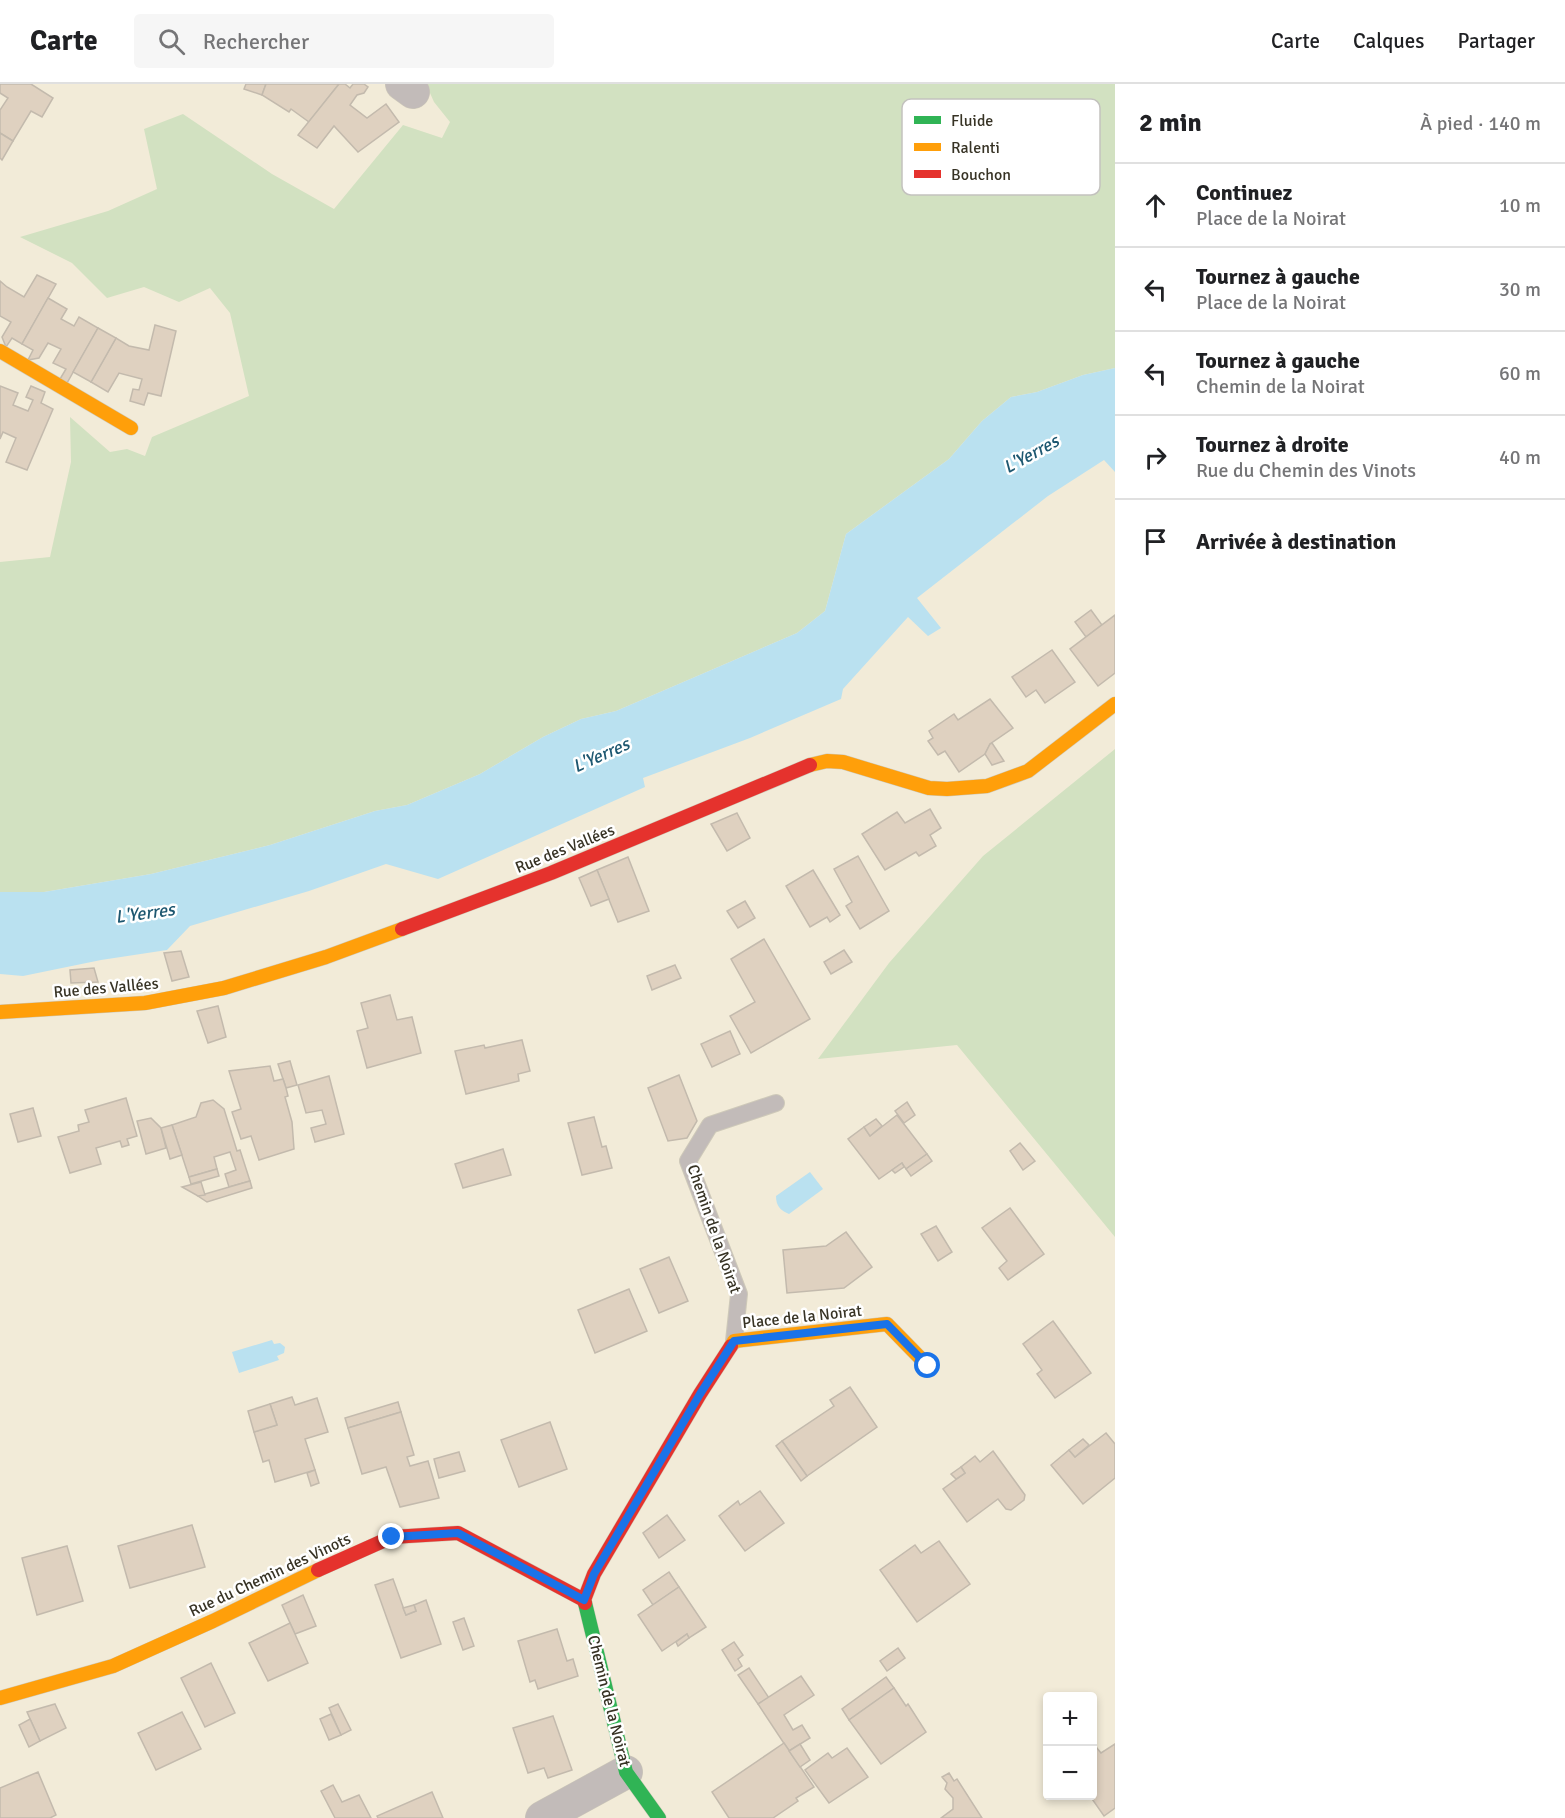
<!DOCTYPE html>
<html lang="fr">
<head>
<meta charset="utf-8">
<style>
	:root { --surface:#fff; --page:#f6f6f6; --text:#202124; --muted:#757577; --line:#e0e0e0 }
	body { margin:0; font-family:Signika,sans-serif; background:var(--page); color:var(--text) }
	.controls { position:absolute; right:18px; bottom:18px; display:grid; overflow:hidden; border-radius:6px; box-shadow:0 3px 9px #0003 }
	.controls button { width:54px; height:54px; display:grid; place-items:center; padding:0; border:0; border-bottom:2px solid var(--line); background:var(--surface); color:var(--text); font:30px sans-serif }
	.stop { position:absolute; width:18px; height:18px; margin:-14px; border:4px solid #1a73e8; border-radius:50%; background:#fff }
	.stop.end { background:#1a73e8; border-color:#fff; box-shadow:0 2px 6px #0008 }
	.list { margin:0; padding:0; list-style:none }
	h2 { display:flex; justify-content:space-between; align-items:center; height:78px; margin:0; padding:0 24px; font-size:26px }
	h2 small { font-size:20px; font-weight:400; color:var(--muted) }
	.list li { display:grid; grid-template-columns:39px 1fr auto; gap:18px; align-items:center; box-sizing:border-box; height:84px; padding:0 24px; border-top:2px solid var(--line) }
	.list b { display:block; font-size:22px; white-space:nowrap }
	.list p { margin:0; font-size:20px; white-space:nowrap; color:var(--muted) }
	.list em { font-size:20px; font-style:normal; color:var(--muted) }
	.icon { flex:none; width:33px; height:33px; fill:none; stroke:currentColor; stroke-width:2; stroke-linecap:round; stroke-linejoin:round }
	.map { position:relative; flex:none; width:1115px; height:1734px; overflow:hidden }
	header { display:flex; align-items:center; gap:36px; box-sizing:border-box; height:84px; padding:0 30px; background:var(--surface); border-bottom:2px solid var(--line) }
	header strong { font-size:28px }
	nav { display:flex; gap:33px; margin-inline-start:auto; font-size:21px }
	.search { width:420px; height:54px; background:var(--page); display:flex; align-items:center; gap:15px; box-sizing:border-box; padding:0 21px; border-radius:6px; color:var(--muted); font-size:22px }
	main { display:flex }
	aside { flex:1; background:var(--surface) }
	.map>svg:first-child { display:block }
</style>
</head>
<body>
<header>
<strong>Carte</strong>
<div class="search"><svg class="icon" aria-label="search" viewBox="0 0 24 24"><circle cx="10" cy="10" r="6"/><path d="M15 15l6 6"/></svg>Rechercher</div>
<nav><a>Carte</a><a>Calques</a><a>Partager</a></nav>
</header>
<main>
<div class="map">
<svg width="1115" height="1734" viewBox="0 0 1115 1734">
	<rect width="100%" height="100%" fill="#f2ebd8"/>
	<g fill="#d2e1c1">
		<polygon points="426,0 1115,0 1115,284 1083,291 1037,308 1011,313 982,337 949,375 846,450 825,527 797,549 616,627 581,635 543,653 480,690 407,721 375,727 270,761 151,790 44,808 0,808 0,478 50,473 71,378 70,333 110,368 127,365 145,372 152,353 249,312 230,229 210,204 179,218 144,203 107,214 72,179 20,153 108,127 157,105 144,45 183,30 272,90 334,125 403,41 442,54 450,38 434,18"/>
		<polygon points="1115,665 1115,1153 957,961 818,975 889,879 983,772"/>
	</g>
	<g fill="#bae1f0">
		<polygon points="1115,284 1115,388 1104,376 1048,412 917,514 941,544 928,552 908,533 843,605 841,615 750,654 643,694 645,703 438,795 386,780 309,807 190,842 167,866 101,876 23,892 0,890 0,808 44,808 151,790 270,761 375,727 407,721 480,690 543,653 581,635 616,627 797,549 825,527 846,450 949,375 982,337 1011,313 1037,308 1083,291"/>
		<path d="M810,1088L823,1105L789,1130C780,1126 776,1122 776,1112Z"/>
		<polygon points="272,1256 274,1260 280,1259 285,1263 284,1269 277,1272 279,1276 239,1289 232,1268"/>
	</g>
	<g fill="#dfd1c0" stroke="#c3baad" stroke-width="1.5">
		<polygon points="0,0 31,0 53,14 42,33 31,27 13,57 0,49 0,26 8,14 0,9"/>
		<polygon points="246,0 266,0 262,11 244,5"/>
		<polygon points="266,0 339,0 309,38 291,25 289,28 262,11"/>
		<polygon points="339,0 345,0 350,4 353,0 364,0 368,3 364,9 357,11 350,21 367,34 386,20 399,38 358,68 334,42 317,64 298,51"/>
		<polygon points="0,49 13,57 2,76 0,74"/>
		<polygon points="37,191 56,200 22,260 12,254 6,263 2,253 11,238 0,232 0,197 7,203 24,213"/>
		<polygon points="48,214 67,225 61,235 74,242 79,233 98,244 67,299 60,295 66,285 53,279 61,265 48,259 39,274 28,276 33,266 22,260"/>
		<polygon points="155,241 176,247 161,312 148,309 144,321 130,317 133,305 139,306 142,295 119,289 108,308 91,298 116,254 129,262 149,266"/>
		<polygon points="98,244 116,254 91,298 73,288"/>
		<polygon points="0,302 18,309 13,321 28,327 33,316 26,313 31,302 45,308 41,319 53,325 27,386 6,378 16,354 3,348 0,355"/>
		<polygon points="1091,526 1102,541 1086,553 1075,538"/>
		<polygon points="1115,531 1115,589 1098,602 1070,565"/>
		<polygon points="1052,566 1075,598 1045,619 1036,606 1026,613 1012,593"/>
		<polygon points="990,615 1013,644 990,660 985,670 959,688 945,667 938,671 928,657 933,654 929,647 954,630 958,636"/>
		<polygon points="992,659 1004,677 992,681 985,670 990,660"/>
		<polygon points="930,725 941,744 930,751 936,762 919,772 916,768 885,786 862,750 897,728 905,739"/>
		<polygon points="737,729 750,754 727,767 711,740"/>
		<polygon points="858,772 889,827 860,845 846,822 852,818 834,785"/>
		<polygon points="628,773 649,827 618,838 597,786"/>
		<polygon points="597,786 609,815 591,822 579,794"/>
		<polygon points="813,786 840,831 830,838 827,833 810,843 786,802"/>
		<polygon points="745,817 755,834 738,844 727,827"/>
		<polygon points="764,855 810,935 751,969 730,932 755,918 731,875"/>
		<polygon points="844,866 852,878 831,890 824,878"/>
		<polygon points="181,867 189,893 172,897 164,869"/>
		<polygon points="675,881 681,894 652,906 647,892"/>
		<polygon points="94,884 98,898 71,899 70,886"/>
		<polygon points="390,911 397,936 412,933 421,969 367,984 357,947 368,944 361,919"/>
		<polygon points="218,922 226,953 208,959 197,927"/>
		<polygon points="730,947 740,970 712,983 701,960"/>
		<polygon points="522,956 530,987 518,990 519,997 466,1010 455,967 484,961 485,964"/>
		<polygon points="290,977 297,1001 286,1004 278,980"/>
		<polygon points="270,982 274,997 283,995 286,1004 288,1012 285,1013 292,1038 294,1065 259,1076 251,1052 241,1055 232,1028 241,1025 229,987"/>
		<polygon points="679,991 697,1037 687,1054 668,1057 648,1004"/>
		<polygon points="329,992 344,1050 315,1058 311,1044 326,1040 322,1026 306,1029 298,1001"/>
		<polygon points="126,1014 137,1052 127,1055 129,1061 122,1063 120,1057 96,1064 101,1080 70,1089 58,1053 79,1047 78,1041 89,1038 85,1026"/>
		<polygon points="213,1016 224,1025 237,1067 240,1066 250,1097 229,1103 225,1090 236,1086 230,1068 214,1073 217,1085 189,1093 172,1041 196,1033 201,1019"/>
		<polygon points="907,1018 915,1031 904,1039 895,1027"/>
		<polygon points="33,1024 41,1052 18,1058 10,1030"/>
		<polygon points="897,1031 927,1070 906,1085 902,1079 879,1095 848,1055 864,1043 870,1052"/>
		<polygon points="594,1033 602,1063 606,1062 612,1084 582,1091 568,1039"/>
		<polygon points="151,1034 161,1044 166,1064 146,1070 137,1037"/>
		<polygon points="876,1035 882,1042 870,1052 864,1043"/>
		<polygon points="172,1041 182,1071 170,1075 161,1044"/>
		<polygon points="1020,1059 1035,1077 1023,1086 1010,1067"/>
		<polygon points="503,1065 511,1091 463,1104 455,1080"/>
		<polygon points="927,1070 932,1077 911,1092 906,1085"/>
		<polygon points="902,1079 904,1083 895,1089 892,1086"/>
		<polygon points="217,1085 219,1092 191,1100 189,1093"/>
		<polygon points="250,1097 252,1104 207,1118 198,1112"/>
		<polygon points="201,1098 205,1111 198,1112 182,1103"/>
		<polygon points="1010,1124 1044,1170 1008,1196 999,1184 1007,1177 982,1144"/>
		<polygon points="936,1142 952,1168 938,1177 921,1150"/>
		<polygon points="846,1148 872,1183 844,1204 787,1209 783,1166 826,1162"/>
		<polygon points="669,1173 688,1217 659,1229 640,1185"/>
		<polygon points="629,1205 647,1247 595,1269 578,1226"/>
		<polygon points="1053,1237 1091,1289 1055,1314 1037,1290 1042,1286 1023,1260"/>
		<polygon points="850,1303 877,1343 807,1392 782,1357 834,1322 830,1316"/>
		<polygon points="292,1313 295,1321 317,1314 328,1348 305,1355 315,1386 275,1398 269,1376 263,1378 254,1348 277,1341 270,1320"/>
		<polygon points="398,1318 401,1328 348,1344 345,1334"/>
		<polygon points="270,1320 277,1341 254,1348 248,1327"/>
		<polygon points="401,1328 414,1371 407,1373 410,1382 428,1377 439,1414 400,1423 386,1383 362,1390 348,1344"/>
		<polygon points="550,1338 567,1385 519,1403 501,1356"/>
		<polygon points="1106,1349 1115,1360 1115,1394 1083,1420 1051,1381 1069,1366 1075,1373"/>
		<polygon points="1083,1355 1089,1361 1075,1373 1069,1366"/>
		<polygon points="782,1357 807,1392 801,1397 776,1362"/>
		<polygon points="993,1367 1025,1411 1024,1416 1011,1426 1006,1425 998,1415 967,1438 943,1405 965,1389 961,1383 975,1372 980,1378"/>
		<polygon points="459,1368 465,1387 439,1394 434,1375"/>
		<polygon points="961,1383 965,1389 956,1395 951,1390"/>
		<polygon points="315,1386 319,1399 311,1402 307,1389"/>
		<polygon points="760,1407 784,1439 745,1467 719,1432 738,1417 740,1421"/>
		<polygon points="667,1431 685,1456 659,1474 643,1449"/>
		<polygon points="192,1441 205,1483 130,1504 118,1462"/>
		<polygon points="939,1457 970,1500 917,1538 880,1486 915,1461 921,1469"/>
		<polygon points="67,1462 83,1517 37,1531 22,1474"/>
		<polygon points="669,1488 679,1503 653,1521 643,1506"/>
		<polygon points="393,1495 406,1531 416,1527 414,1521 426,1516 441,1560 401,1574 375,1501"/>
		<polygon points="679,1503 706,1543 689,1554 687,1550 662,1567 638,1531"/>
		<polygon points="303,1511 316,1542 295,1550 282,1521"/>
		<polygon points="414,1521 416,1527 406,1531 403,1524"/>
		<polygon points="464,1534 474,1562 463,1566 453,1538"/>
		<polygon points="290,1539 308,1579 268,1597 249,1559"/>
		<polygon points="557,1545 567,1577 573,1575 578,1592 538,1605 535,1596 530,1598 518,1557"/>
		<polygon points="687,1550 689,1554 678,1562 676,1558"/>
		<polygon points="734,1558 743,1571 738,1575 742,1582 735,1587 722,1566"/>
		<polygon points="898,1564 905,1574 887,1587 880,1577"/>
		<polygon points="211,1579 235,1629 205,1643 181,1594"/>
		<polygon points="749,1584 769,1614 758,1620 738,1591"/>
		<polygon points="801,1592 814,1611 784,1631 793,1646 802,1641 810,1654 789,1667 758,1620"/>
		<polygon points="886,1593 894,1604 849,1636 842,1625"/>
		<polygon points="894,1604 906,1622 908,1620 926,1648 881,1680 849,1636"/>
		<polygon points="55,1620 66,1644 40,1657 27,1628"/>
		<polygon points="338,1620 351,1646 341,1651 329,1624"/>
		<polygon points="182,1628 201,1665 156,1686 138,1649"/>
		<polygon points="331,1630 341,1651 329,1656 320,1635"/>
		<polygon points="553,1632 572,1686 548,1694 544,1684 528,1689 513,1644"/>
		<polygon points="30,1635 40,1657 29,1663 19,1641"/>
		<polygon points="1092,1658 1101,1669 1115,1660 1115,1724 1104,1732 1090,1712 1092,1712"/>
		<polygon points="784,1659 814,1703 796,1714 798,1717 773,1734 729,1734 712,1708"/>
		<polygon points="800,1660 810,1676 800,1683 789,1667"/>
		<polygon points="847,1664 868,1693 829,1719 805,1686 828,1669 832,1674"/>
		<polygon points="38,1688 56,1731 50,1734 0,1734 0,1704"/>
		<polygon points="949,1689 954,1697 957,1695 982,1734 941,1734 953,1725 953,1714 945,1705 947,1699 942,1693"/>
		<polygon points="333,1701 342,1718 359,1711 371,1734 335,1734 321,1707"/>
		<polygon points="432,1708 443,1734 378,1734 377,1732"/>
	</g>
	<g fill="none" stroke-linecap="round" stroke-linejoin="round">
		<defs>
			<polyline id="lane" points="734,1257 739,1210 688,1077 710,1041 776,1019"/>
			<g id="street">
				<polyline points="402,0 413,8"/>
				<polyline points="542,1734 626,1688"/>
			</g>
			<polyline id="fast" points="585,1519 626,1688 659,1734"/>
			<g id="slow">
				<polyline points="0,267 131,344"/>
				<polyline points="810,681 827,677 843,678 929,704 947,705 987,702 1028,687 1115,620"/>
				<polyline points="0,928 145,919 224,904 326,873 402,845"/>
				<polyline points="731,1262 734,1257 887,1240 928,1282"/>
				<polyline points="0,1614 113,1582 213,1537 318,1486"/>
			</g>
			<g id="jam">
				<polyline points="402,845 551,789 810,681"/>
				<polyline points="318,1486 392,1453 458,1449 584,1516"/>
				<polyline points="585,1519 584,1516 594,1490 700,1310 731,1262"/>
			</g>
		</defs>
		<use href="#lane" stroke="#cec9b9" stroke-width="18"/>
		<use href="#street" stroke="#cec9b9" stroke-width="34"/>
		<use href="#fast" stroke="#cec9b9" stroke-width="15"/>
		<use href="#slow" stroke="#cec9b9" stroke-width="15"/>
		<use href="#jam" stroke="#cec9b9" stroke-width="15"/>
		<use href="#lane" stroke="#c2bbb9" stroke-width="16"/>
		<use href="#street" stroke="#c2bbb9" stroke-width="33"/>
		<use href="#fast" stroke="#30b455" stroke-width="14"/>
		<use href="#slow" stroke="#ff9f0a" stroke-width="14"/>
		<use href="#jam" stroke="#e5322d" stroke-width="14"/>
	</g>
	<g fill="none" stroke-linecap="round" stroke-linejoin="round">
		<polyline stroke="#1a73e8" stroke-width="8" points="392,1453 458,1449 584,1516 594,1490 700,1310 734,1257 887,1240 928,1282"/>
	</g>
	<g text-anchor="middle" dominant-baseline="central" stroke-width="5" stroke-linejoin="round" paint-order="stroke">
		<g font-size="16" fill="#373325" stroke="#fff">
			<text transform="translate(565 765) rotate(-22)">Rue des Vallées</text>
			<text transform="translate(106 904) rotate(-5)">Rue des Vallées</text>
			<text transform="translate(714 1145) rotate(71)">Chemin de la Noirat</text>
			<text transform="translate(802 1233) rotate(-6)">Place de la Noirat</text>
			<text transform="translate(270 1491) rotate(-25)">Rue du Chemin des Vinots</text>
			<text transform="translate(609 1617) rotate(76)">Chemin de la Noirat</text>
		</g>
		<g font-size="18" font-style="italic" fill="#1d5770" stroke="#fff">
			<text transform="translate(1031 370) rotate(-29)">L'Yerres</text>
			<text transform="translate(601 671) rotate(-24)">L'Yerres</text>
			<text transform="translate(145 829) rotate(-8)">L'Yerres</text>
		</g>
	</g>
	<rect x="902" y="15" width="198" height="96" rx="9" fill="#fff" stroke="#c3c2be" stroke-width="1.5"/>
	<rect x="914" y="32" width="27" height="8" fill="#30b455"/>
	<rect x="914" y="59" width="27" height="8" fill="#ff9f0a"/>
	<rect x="914" y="86" width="27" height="8" fill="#e5322d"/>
	<g font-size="16" fill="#373325">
		<text x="951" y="42">Fluide</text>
		<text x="951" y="69">Ralenti</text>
		<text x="951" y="96">Bouchon</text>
	</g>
</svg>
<div class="controls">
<button>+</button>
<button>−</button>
</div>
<div class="stop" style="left:928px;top:1282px"></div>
<div class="stop end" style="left:392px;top:1453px"></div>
</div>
<aside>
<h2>2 min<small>À pied · 140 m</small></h2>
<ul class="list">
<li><svg class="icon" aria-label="ahead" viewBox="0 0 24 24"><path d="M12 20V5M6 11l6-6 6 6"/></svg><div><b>Continuez</b><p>Place de la Noirat</p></div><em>10 m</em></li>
<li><svg class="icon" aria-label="left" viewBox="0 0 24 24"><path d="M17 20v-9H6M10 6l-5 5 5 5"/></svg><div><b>Tournez à gauche</b><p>Place de la Noirat</p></div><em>30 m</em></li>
<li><svg class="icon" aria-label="left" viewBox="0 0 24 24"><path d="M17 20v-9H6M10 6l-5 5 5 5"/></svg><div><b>Tournez à gauche</b><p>Chemin de la Noirat</p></div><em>60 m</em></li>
<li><svg class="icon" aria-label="right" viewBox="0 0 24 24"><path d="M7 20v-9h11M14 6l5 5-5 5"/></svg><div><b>Tournez à droite</b><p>Rue du Chemin des Vinots</p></div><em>40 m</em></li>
<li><svg class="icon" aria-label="arrive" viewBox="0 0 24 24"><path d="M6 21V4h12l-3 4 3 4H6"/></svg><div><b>Arrivée à destination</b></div></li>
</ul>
</aside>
</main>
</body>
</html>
